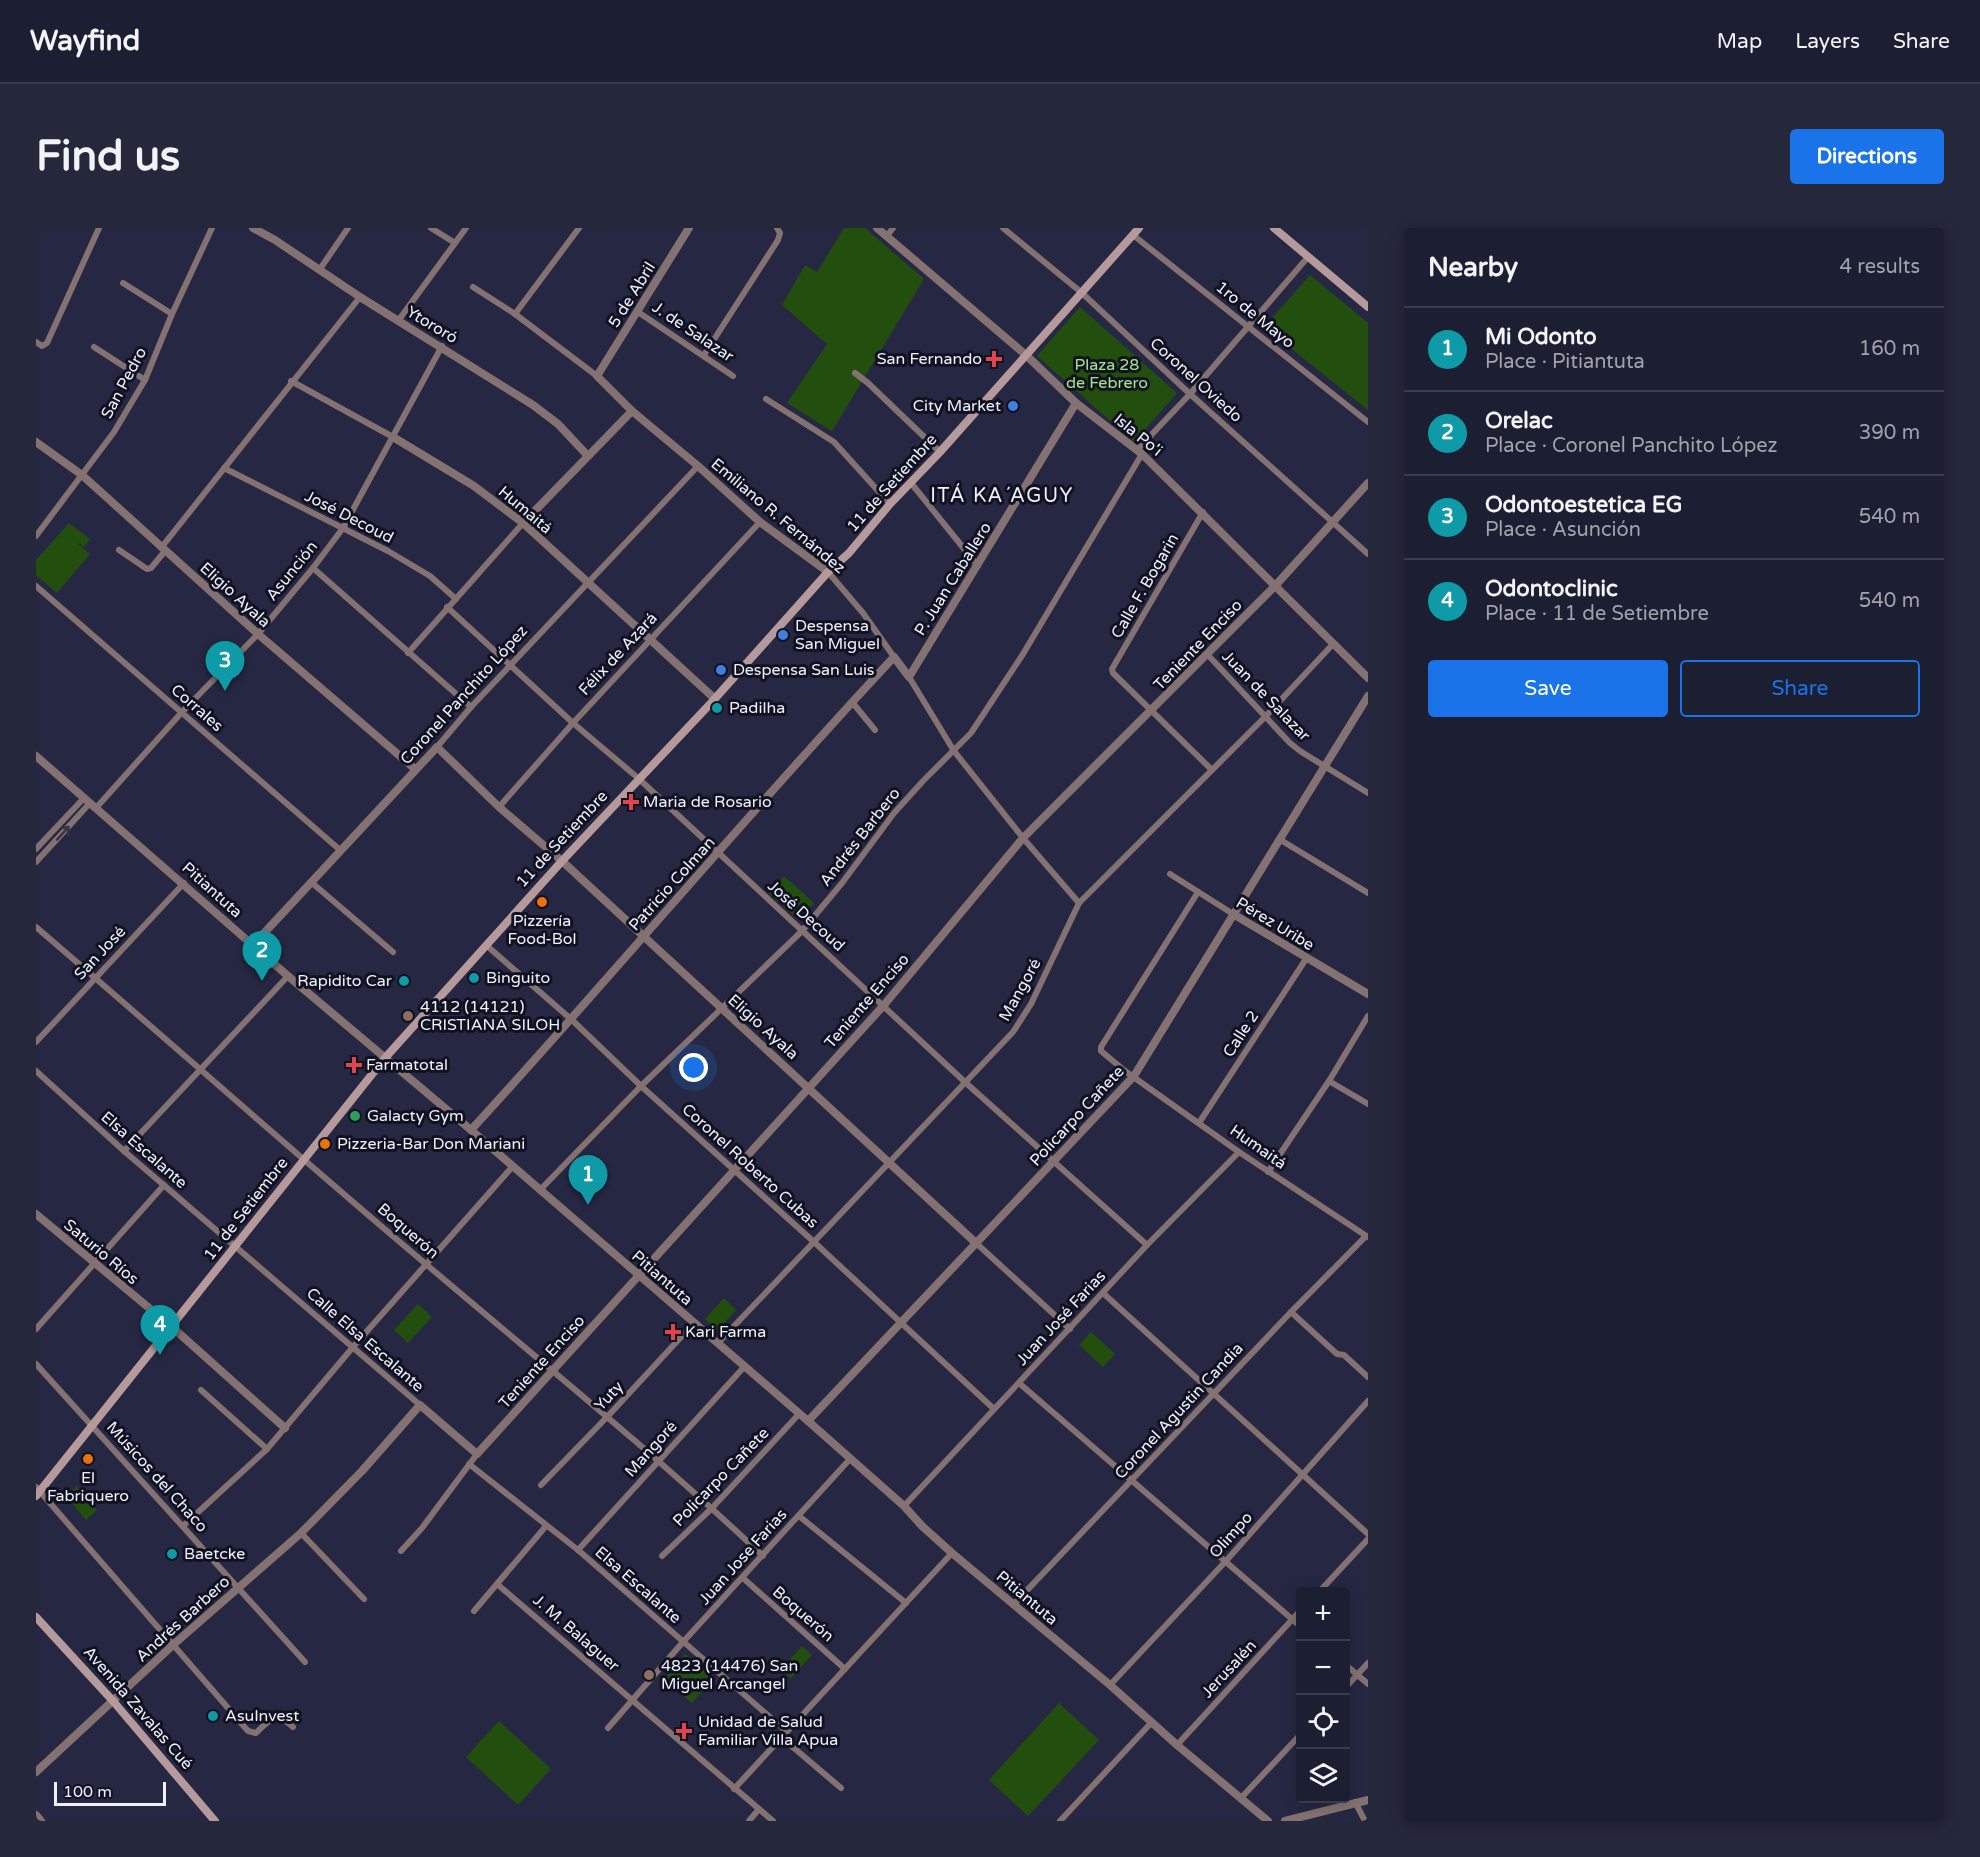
<!DOCTYPE html>
<html lang="en">
<head>
<meta charset="utf-8">
<style>
	:root { --surface:#1c1e32; --page:#25273a; --text:#f1f3f6; --muted:#a0a2ac; --line:#3a3c4d; --accent:#1a73e8 }
	body { margin:0; font-family:"Varela Round",sans-serif; background:var(--page); color:var(--text) }
	.controls { position:absolute; right:18px; bottom:18px; display:grid; overflow:hidden; border-radius:6px; box-shadow:0 3px 15px #0003 }
	.controls button { width:54px; height:54px; display:grid; place-items:center; padding:0; border:0; border-bottom:2px solid var(--line); background:var(--surface); color:var(--text); font:30px sans-serif }
	.scale { position:absolute; left:18px; bottom:15px; width:112px; box-sizing:border-box; padding-left:6px; border:3px solid #eef0ff; border-top:0; font-size:16px; line-height:21px; white-space:nowrap; color:#eef0ff; -webkit-text-stroke:4px #11121f; paint-order:stroke }
	.you { position:absolute; left:658px; top:840px; width:21px; height:21px; margin:-15px; border:4px solid #fff; border-radius:50%; background:#1a73e8; box-shadow:0 0 0 9px #1a73e833 }
	.badge { display:grid; place-items:center; width:39px; height:39px; border-radius:50%; background:var(--accent); color:#fff; font-size:20px; font-weight:700 }
	.pin { position:absolute; translate:-50% -50px; filter:drop-shadow(0 2px 3px #0008) }
	.pin::after { content:''; position:absolute; top:32px; width:21px; height:18px; background:inherit; clip-path:polygon(0 0,100% 0,50% 100%) }
	.list { margin:0; padding:0; list-style:none }
	h2 { display:flex; justify-content:space-between; align-items:center; height:78px; margin:0; padding:0 24px; font-size:26px }
	h2 small { font-size:20px; font-weight:400; color:var(--muted) }
	.list li { display:grid; grid-template-columns:39px 1fr auto; gap:18px; align-items:center; box-sizing:border-box; height:84px; padding:0 24px; border-top:2px solid var(--line) }
	.list b { display:block; font-size:22px; white-space:nowrap }
	.list p { margin:0; font-size:20px; white-space:nowrap; color:var(--muted) }
	.list em { font-size:20px; font-style:normal; color:var(--muted) }
	.actions { display:flex; gap:12px; padding:18px 24px }
	.actions a { flex:1; padding:14px 0; border:2px solid var(--accent); border-radius:6px; text-align:center; font-size:21px; color:var(--accent) }
	.actions .main { background:var(--accent); color:#fff }
	.icon { flex:none; width:33px; height:33px; fill:none; stroke:currentColor; stroke-width:2; stroke-linecap:round; stroke-linejoin:round }
	.map { position:relative; flex:none; width:1332px; height:1593px; overflow:hidden; border-radius:6px }
	header { display:flex; align-items:center; gap:36px; box-sizing:border-box; height:84px; padding:0 30px; background:var(--surface); border-bottom:2px solid var(--line) }
	header strong { font-size:28px }
	nav { display:flex; gap:33px; margin-inline-start:auto; font-size:21px }
	.intro { display:flex; align-items:center; justify-content:space-between; box-sizing:border-box; height:144px; padding:0 36px }
	h1 { margin:0; font-size:42px }
	.button { padding:15px 27px; border-radius:6px; background:var(--accent); color:#fff; font-size:21px; font-weight:700 }
	main { display:flex; gap:36px; padding:0 36px }
	aside { flex:1; background:var(--surface); border-radius:6px; box-shadow:0 3px 15px #0003 }
	.map>svg:first-child { display:block }
</style>
</head>
<body>
<header>
<strong>Wayfind</strong>
<nav><a>Map</a><a>Layers</a><a>Share</a></nav>
</header>
<div class="intro"><h1>Find us</h1><a class="button">Directions</a></div>
<main>
<div class="map">
<svg width="1332" height="1593" viewBox="0 0 1332 1593">
	<rect width="100%" height="100%" fill="#262843"/>
	<g fill="#224f0e">
		<polygon points="808,0 829,0 888,51 796,203 751,175 791,116 746,77 769,37 781,44"/>
		<polygon points="1274,47 1332,95 1332,182 1228,99"/>
		<polygon points="1044,79 1141,165 1098,214 1001,128"/>
		<polygon points="33,295 54,311 48,319 38,312 54,326 21,365 0,347 0,332"/>
		<polygon points="748,648 778,675 763,692 733,666"/>
		<polygon points="688,1070 700,1082 681,1103 669,1091"/>
		<polygon points="382,1076 396,1089 372,1115 358,1102"/>
		<polygon points="1055,1104 1079,1126 1067,1139 1043,1117"/>
		<polygon points="41,1258 61,1282 50,1292 30,1268"/>
		<polygon points="766,1418 776,1427 755,1450 745,1441"/>
		<polygon points="649,1426 677,1450 656,1475 628,1451"/>
		<polygon points="1023,1475 1063,1512 992,1588 953,1552"/>
		<polygon points="463,1493 515,1541 482,1577 430,1529"/>
	</g>
	<g fill="none" stroke-linecap="round" stroke-linejoin="round">
		<g stroke="#847272" stroke-width="6">
			<polyline points="395,0 419,15"/>
			<polyline points="967,0 1046,65 1154,166 1332,326"/>
			<polyline points="1097,7 1332,194"/>
			<polyline points="851,8 857,0"/>
			<polyline points="284,41 312,0"/>
			<polyline points="87,55 136,86"/>
			<polyline points="437,59 479,86 561,148"/>
			<polyline points="602,84 697,148"/>
			<polyline points="479,86 543,0"/>
			<polyline points="362,93 430,0"/>
			<polyline points="0,114 6,118 11,115 63,0"/>
			<polyline points="58,119 109,152"/>
			<polyline points="668,127 742,12 744,5 741,0"/>
			<polyline points="819,145 832,155 904,224"/>
			<polyline points="255,153 357,209"/>
			<polyline points="730,171 798,214 854,276"/>
			<polyline points="1101,222 1154,166 1272,29"/>
			<polyline points="188,240 352,323 394,348 420,371"/>
			<polyline points="875,255 942,338"/>
			<polyline points="1167,284 1076,441 1077,445 1176,542"/>
			<polyline points="0,308 78,204 109,152 136,86 176,0"/>
			<polyline points="125,320 324,69"/>
			<polyline points="83,322 111,341 115,340 129,323"/>
			<polyline points="277,340 435,479"/>
			<polyline points="792,344 827,385 858,429"/>
			<polyline points="0,358 304,622"/>
			<polyline points="411,379 537,495 602,550 930,855 1111,1017"/>
			<polyline points="372,425 487,295"/>
			<polyline points="1171,426 1254,515 1264,523 1332,565"/>
			<polyline points="873,449 918,523 987,610 1043,675"/>
			<polyline points="816,474 839,502"/>
			<polyline points="401,519 435,479 662,238"/>
			<polyline points="463,579 537,495 724,294"/>
			<polyline points="60,580 146,484 222,406 277,340 307,300 406,118"/>
			<polyline points="1243,611 1332,665"/>
			<polyline points="0,621 48,570"/>
			<polyline points="0,634 54,575"/>
			<polyline points="1134,646 1197,686"/>
			<polyline points="275,654 357,724"/>
			<polyline points="1162,664 1065,819 1065,823 1089,843 1203,924 1332,1009"/>
			<path d="M0,699C131,811 259,926 391,1037C504,1133 619,1226 727,1328"/>
			<polyline points="450,717 536,792 605,858 778,1014 958,1181"/>
			<polyline points="0,814 148,655"/>
			<polyline points="0,843 88,923 384,1177"/>
			<polyline points="1293,853 1332,876"/>
			<polyline points="1163,895 1270,731"/>
			<polyline points="88,923 252,748"/>
			<polyline points="1232,944 1293,853 1332,788"/>
			<polyline points="504,962 605,858 766,703 806,655 858,585 887,553 935,505 987,426 1106,226"/>
			<polyline points="940,1015 1034,1101"/>
			<polyline points="1067,1065 1332,1306"/>
			<polyline points="1255,1084 1301,1126 1308,1127 1332,1149"/>
			<polyline points="0,1101 128,957"/>
			<polyline points="682,1115 977,804 995,776 1043,675 1229,489 1297,416"/>
			<polyline points="0,1136 269,1434"/>
			<polyline points="983,1155 1264,1398"/>
			<polyline points="165,1162 231,1221"/>
			<polyline points="433,1236 542,1322 750,1503"/>
			<polyline points="505,1257 572,1188 658,1095"/>
			<path d="M0,1259L212,1503L220,1505C233,1492 240,1483 257,1499"/>
			<polyline points="868,1278 1111,1017 1203,924"/>
			<polyline points="763,1288 870,1375"/>
			<polyline points="147,1298 231,1221 317,1119 477,938"/>
			<polyline points="265,1305 328,1371"/>
			<polyline points="542,1322 708,1139"/>
			<polyline points="365,1323 386,1300 441,1226"/>
			<polyline points="626,1328 676,1280 763,1186"/>
			<polyline points="707,1350 809,1441"/>
			<polyline points="461,1356 737,1593"/>
			<polyline points="1283,1364 1332,1311"/>
			<polyline points="977,1377 1255,1084 1330,1008"/>
			<polyline points="438,1383 510,1298"/>
			<polyline points="1310,1437 1332,1456"/>
			<polyline points="1074,1457 1189,1334 1332,1173"/>
			<polyline points="1310,1459 1332,1435"/>
			<polyline points="572,1500 647,1414 814,1231"/>
			<polyline points="745,1509 805,1560"/>
			<polyline points="1141,1517 1264,1383"/>
			<polyline points="698,1561 916,1325"/>
			<polyline points="1205,1570 1264,1507"/>
			<polyline points="1319,1574 1329,1593"/>
			<polyline points="713,1593 723,1581"/>
			<polyline points="1024,1593 1115,1495"/>
		</g>
		<g stroke="#847272" stroke-width="8">
			<polyline points="217,0 239,12 324,69 497,177 522,196 552,228"/>
			<polyline points="653,0 561,148 596,183 662,238 724,294 792,344"/>
			<polyline points="841,0 991,128 1040,175 1106,226 1332,450"/>
			<polyline points="357,209 438,258 487,295 678,470"/>
			<polyline points="0,214 46,247 222,406 379,541"/>
			<polyline points="487,295 596,183"/>
			<polyline points="0,528 252,748 435,902 772,1193 868,1278 886,1298 916,1325 1074,1457 1141,1517 1232,1593"/>
			<polyline points="1197,686 1332,766"/>
			<polyline points="217,717 401,519 463,579 526,633 940,1015"/>
			<path d="M435,902C578,746 713,584 858,429L873,449L1040,175"/>
			<polyline points="0,986 136,1099 249,1200"/>
			<polyline points="772,1193 1098,848 1332,468"/>
			<polyline points="0,1544 138,1416 265,1305 326,1243 384,1177 441,1226 848,777 987,610 1239,358 1332,255"/>
			<polyline points="0,1587 5,1593"/>
			<polyline points="1249,1593 1332,1572"/>
		</g>
		<g stroke="#b69a9b" stroke-width="8">
			<polyline points="1238,0 1332,79"/>
			<polyline points="0,1268 349,830 526,633 675,475 792,344 813,325 854,276 904,224 1103,0"/>
			<polyline points="0,1389 77,1473 179,1593"/>
		</g>
	</g>
	<defs><path id="oneway-shaft" d="M-6 0H5M1.5-3L5.5 0L1.5 3" fill="none" stroke-width="1.6" stroke-linecap="round" stroke-linejoin="round" transform="scale(1.5)"/></defs>
	<use stroke="#39343c" href="#oneway-shaft" transform="translate(27 605) rotate(-48)"/>
	<g fill="#e0444e" stroke="#11121f" stroke-width="2">
		<path d="M955 122h6v6h6v6h-6v6h-6v-6h-6v-6h6z"/>
		<path d="M592 565h6v6h6v6h-6v6h-6v-6h-6v-6h6z"/>
		<path d="M315 828h6v6h6v6h-6v6h-6v-6h-6v-6h6z"/>
		<path d="M634 1095h6v6h6v6h-6v6h-6v-6h-6v-6h6z"/>
		<path d="M645 1494h6v6h6v6h-6v6h-6v-6h-6v-6h6z"/>
	</g>
	<g fill="#3f7fe0" stroke="#11121f" stroke-width="2">
		<circle cx="977" cy="178" r="6"/>
		<circle cx="747" cy="407" r="6"/>
		<circle cx="685" cy="442" r="6"/>
	</g>
	<g fill="#0f9aa8" stroke="#11121f" stroke-width="2">
		<circle cx="681" cy="480" r="6"/>
		<circle cx="438" cy="750" r="6"/>
		<circle cx="368" cy="753" r="6"/>
		<circle cx="136" cy="1326" r="6"/>
		<circle cx="177" cy="1488" r="6"/>
	</g>
	<g fill="#e8710a" stroke="#11121f" stroke-width="2">
		<circle cx="506" cy="674" r="6"/>
		<circle cx="289" cy="916" r="6"/>
		<circle cx="52" cy="1231" r="6"/>
	</g>
	<g fill="#8d6e63" stroke="#11121f" stroke-width="2">
		<circle cx="372" cy="788" r="6"/>
		<circle cx="613" cy="1447" r="6"/>
	</g>
	<circle fill="#2e9e5b" stroke="#11121f" stroke-width="2" cx="319" cy="888" r="6"/>
	<g text-anchor="middle" dominant-baseline="central" stroke-width="6" stroke-linejoin="round" paint-order="stroke">
		<g font-size="16" fill="#eef0ff" stroke="#11121f">
			<text transform="translate(596 67) rotate(-58)">5 de Abril</text>
			<text transform="translate(1219 87) rotate(39)">1ro de Mayo</text>
			<text transform="translate(396 97) rotate(31)">Ytororó</text>
			<text transform="translate(657 104) rotate(34)">J. de Salazar</text>
			<text transform="translate(1160 152) rotate(42)">Coronel Oviedo</text>
			<text transform="translate(88 155) rotate(-62)">San Pedro</text>
			<text transform="translate(1102 207) rotate(39)">Isla Po'i</text>
			<text transform="translate(856 255) rotate(-48)">11 de Setiembre</text>
			<text transform="translate(489 282) rotate(40)">Humaitá</text>
			<text transform="translate(742 288) rotate(40)">Emiliano R. Fernández</text>
			<text transform="translate(313 289) rotate(27)">José Decoud</text>
			<text transform="translate(256 343) rotate(-51)">Asunción</text>
			<text transform="translate(917 351) rotate(-58)">P. Juan Caballero</text>
			<text transform="translate(1109 358) rotate(-60)">Calle F. Bogarin</text>
			<text transform="translate(199 367) rotate(42)">Eligio Ayala</text>
			<text transform="translate(1162 417) rotate(-46)">Teniente Enciso</text>
			<text transform="translate(582 426) rotate(-47)">Félix de Azará</text>
			<text transform="translate(428 467) rotate(-48)">Coronel Panchito López</text>
			<text transform="translate(1230 468) rotate(46)">Juan de Salazar</text>
			<text transform="translate(161 480) rotate(41)">Corrales</text>
			<text transform="translate(824 609) rotate(-52)">Andrés Barbero</text>
			<text transform="translate(526 611) rotate(-47)">11 de Setiembre</text>
			<text transform="translate(636 656) rotate(-48)">Patricio Colman</text>
			<text transform="translate(176 662) rotate(42)">Pitiantuta</text>
			<text transform="translate(770 688) rotate(42)">José Decoud</text>
			<text transform="translate(1239 696) rotate(31)">Pérez Uribe</text>
			<text transform="translate(64 725) rotate(-47)">San José</text>
			<text transform="translate(984 762) rotate(-61)">Mangoré</text>
			<text transform="translate(831 773) rotate(-49)">Teniente Enciso</text>
			<text transform="translate(727 799) rotate(42)">Eligio Ayala</text>
			<text transform="translate(1205 806) rotate(-57)">Calle 2</text>
			<text transform="translate(1041 888) rotate(-47)">Policarpo Cañete</text>
			<text transform="translate(1222 919) rotate(35)">Humaitá</text>
			<text transform="translate(108 922) rotate(41)">Elsa Escalante</text>
			<text transform="translate(714 938) rotate(42)">Coronel Roberto Cubas</text>
			<text transform="translate(210 981) rotate(-52)">11 de Setiembre</text>
			<text transform="translate(372 1003) rotate(41)">Boquerón</text>
			<text transform="translate(65 1024) rotate(40)">Saturio Ríos</text>
			<text transform="translate(626 1050) rotate(41)">Pitiantuta</text>
			<text transform="translate(1025 1090) rotate(-47)">Juan José Farias</text>
			<text transform="translate(329 1112) rotate(41)">Calle Elsa Escalante</text>
			<text transform="translate(506 1134) rotate(-48)">Teniente Enciso</text>
			<text transform="translate(573 1168) rotate(-47)">Yuty</text>
			<text transform="translate(1143 1183) rotate(-47)">Coronel Agustin Candia</text>
			<text transform="translate(615 1221) rotate(-48)">Mangoré</text>
			<text transform="translate(121 1249) rotate(48)">Músicos del Chaco</text>
			<text transform="translate(685 1249) rotate(-46)">Policarpo Cañete</text>
			<text transform="translate(1195 1307) rotate(-48)">Olimpo</text>
			<text transform="translate(707 1329) rotate(-48)">Juan Jose Farias</text>
			<text transform="translate(602 1357) rotate(41)">Elsa Escalante</text>
			<text transform="translate(991 1370) rotate(40)">Pitiantuta</text>
			<text transform="translate(767 1386) rotate(41)">Boquerón</text>
			<text transform="translate(147 1391) rotate(-42)">Andrés Barbero</text>
			<text transform="translate(540 1405) rotate(41)">J. M. Balaguer</text>
			<text transform="translate(1193 1441) rotate(-47)">Jerusalén</text>
			<text transform="translate(102 1480) rotate(49)">Avenida Zavalas Cué</text>
		</g>
		<g font-size="16" fill="#eef0ff" stroke="#11121f" text-anchor="start">
			<text x="946" y="131" text-anchor="end">San Fernando</text>
			<text x="965" y="178" text-anchor="end">City Market</text>
			<text x="759" y="398">Despensa<tspan x="759" dy="18">San Miguel</tspan></text>
			<text x="697" y="442">Despensa San Luis</text>
			<text x="693" y="480">Padilha</text>
			<text x="607" y="574">Maria de Rosario</text>
			<text x="506" y="693" text-anchor="middle">Pizzería<tspan x="506" dy="18">Food-Bol</tspan></text>
			<text x="450" y="750">Binguito</text>
			<text x="356" y="753" text-anchor="end">Rapidito Car</text>
			<text x="384" y="779">4112 (14121)<tspan x="384" dy="18">CRISTIANA SILOH</tspan></text>
			<text x="330" y="837">Farmatotal</text>
			<text x="331" y="888">Galacty Gym</text>
			<text x="301" y="916">Pizzeria-Bar Don Mariani</text>
			<text x="649" y="1104">Kari Farma</text>
			<text x="52" y="1250" text-anchor="middle">El<tspan x="52" dy="18">Fabriquero</tspan></text>
			<text x="148" y="1326">Baetcke</text>
			<text x="625" y="1438">4823 (14476) San<tspan x="625" dy="18">Miguel Arcangel</tspan></text>
			<text x="189" y="1488">AsuInvest</text>
			<text x="662" y="1494">Unidad de Salud<tspan x="662" dy="18">Familiar Villa Apua</tspan></text>
		</g>
		<g font-size="16" fill="#a3e68c" stroke="#11121f">
			<text x="1071" y="137">Plaza 28<tspan x="1071" dy="18">de Febrero</tspan></text>
		</g>
		<g font-size="20" letter-spacing="1.5" fill="#eef0ff" stroke="#11121f">
			<text x="966" y="268">ITÁ KA´AGUY</text>
		</g>
	</g>
</svg>
<div class="controls">
<button>+</button>
<button>−</button>
<button><svg class="icon" aria-label="locate" viewBox="0 0 24 24"><circle cx="12" cy="12" r="6"/><path d="M12 2v4M12 18v4M2 12h4M18 12h4"/></svg></button>
<button><svg class="icon" aria-label="layers" viewBox="0 0 24 24"><path d="M12 4l9 5-9 5-9-5zM3 14l9 5 9-5"/></svg></button>
</div>
<div class="scale">100 m</div>
<div class="you"></div>
<div class="pin badge" style="left:552px;top:977px;background:#0f9aa8">1</div>
<div class="pin badge" style="left:226px;top:753px;background:#0f9aa8">2</div>
<div class="pin badge" style="left:189px;top:463px;background:#0f9aa8">3</div>
<div class="pin badge" style="left:124px;top:1127px;background:#0f9aa8">4</div>
</div>
<aside>
<h2>Nearby<small>4 results</small></h2>
<ul class="list">
<li><span class="badge" style="background:#0f9aa8">1</span><div><b>Mi Odonto</b><p>Place · Pitiantuta</p></div><em>160 m</em></li>
<li><span class="badge" style="background:#0f9aa8">2</span><div><b>Orelac</b><p>Place · Coronel Panchito López</p></div><em>390 m</em></li>
<li><span class="badge" style="background:#0f9aa8">3</span><div><b>Odontoestetica EG</b><p>Place · Asunción</p></div><em>540 m</em></li>
<li><span class="badge" style="background:#0f9aa8">4</span><div><b>Odontoclinic</b><p>Place · 11 de Setiembre</p></div><em>540 m</em></li>
</ul>
<div class="actions"><a class="main">Save</a><a>Share</a></div>
</aside>
</main>
</body>
</html>
